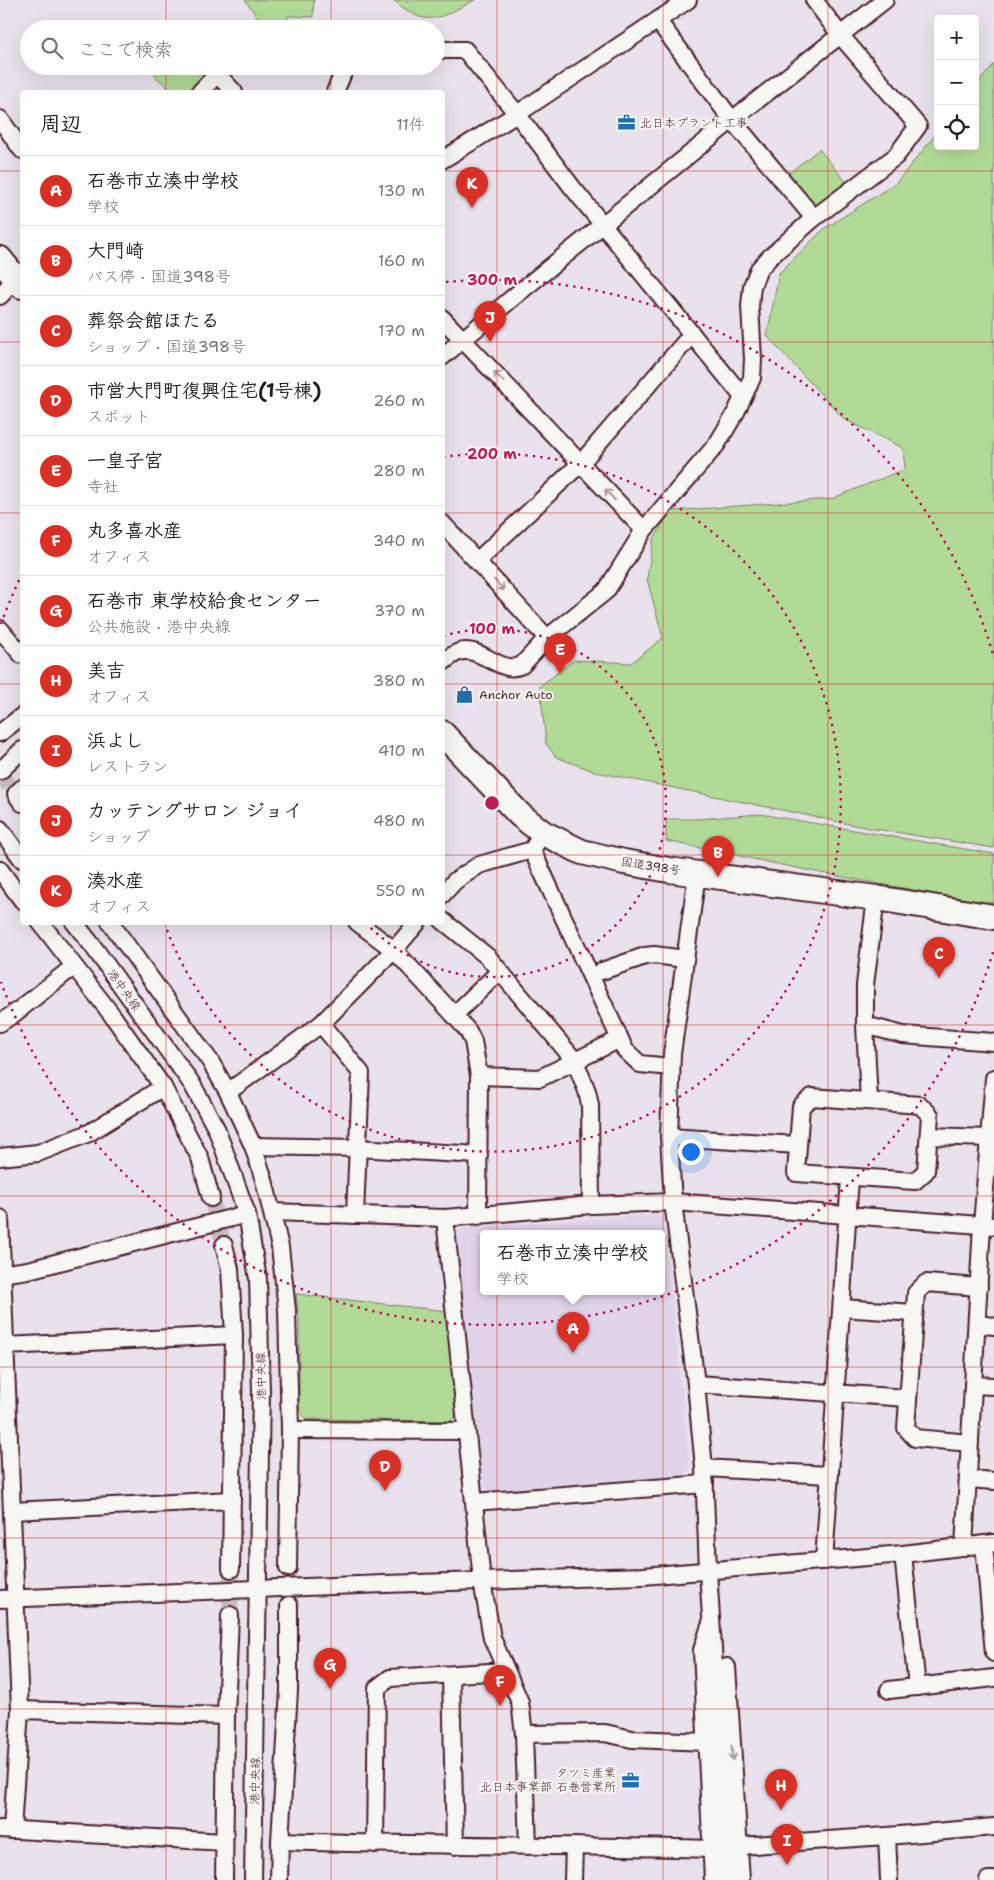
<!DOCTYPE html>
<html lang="ja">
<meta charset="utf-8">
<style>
:root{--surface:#fff;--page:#f6f6f6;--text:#202124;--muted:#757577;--line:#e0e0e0;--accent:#d93025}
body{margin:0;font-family:"Shantell Sans","Klee One",sans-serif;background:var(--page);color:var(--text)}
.controls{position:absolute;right:15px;top:15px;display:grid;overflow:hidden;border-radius:5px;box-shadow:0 5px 20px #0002}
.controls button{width:45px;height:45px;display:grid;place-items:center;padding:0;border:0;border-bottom:1px solid var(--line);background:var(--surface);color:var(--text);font:25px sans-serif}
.you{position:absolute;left:690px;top:1151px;width:18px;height:18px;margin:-12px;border:4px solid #fff;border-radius:50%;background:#1a73e8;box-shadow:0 0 0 8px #1a73e833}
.badge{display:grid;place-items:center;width:32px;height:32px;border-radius:50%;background:var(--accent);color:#fff;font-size:16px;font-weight:700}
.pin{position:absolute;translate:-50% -41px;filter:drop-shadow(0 1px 2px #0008)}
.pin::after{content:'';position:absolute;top:26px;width:18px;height:15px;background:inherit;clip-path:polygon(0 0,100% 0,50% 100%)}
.popup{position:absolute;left:480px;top:1230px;width:185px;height:65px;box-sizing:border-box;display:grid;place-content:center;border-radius:5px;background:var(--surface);filter:drop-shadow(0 1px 4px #0005);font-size:16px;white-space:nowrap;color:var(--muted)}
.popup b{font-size:19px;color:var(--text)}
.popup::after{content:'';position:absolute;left:50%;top:100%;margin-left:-10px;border:10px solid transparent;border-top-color:var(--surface)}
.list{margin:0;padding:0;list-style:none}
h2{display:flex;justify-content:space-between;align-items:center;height:65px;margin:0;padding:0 20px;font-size:21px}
h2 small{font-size:16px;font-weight:400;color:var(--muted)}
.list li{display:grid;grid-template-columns:32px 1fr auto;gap:15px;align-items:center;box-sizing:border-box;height:70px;padding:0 20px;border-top:1px solid var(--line)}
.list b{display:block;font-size:19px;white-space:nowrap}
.list p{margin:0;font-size:16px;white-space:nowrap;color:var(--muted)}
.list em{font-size:16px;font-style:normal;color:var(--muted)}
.icon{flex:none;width:28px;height:28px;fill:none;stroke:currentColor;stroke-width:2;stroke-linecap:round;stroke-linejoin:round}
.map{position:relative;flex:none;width:994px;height:1880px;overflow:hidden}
.search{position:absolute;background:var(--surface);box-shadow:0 5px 20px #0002;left:20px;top:20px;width:425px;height:55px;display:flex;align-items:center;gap:12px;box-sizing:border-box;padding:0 18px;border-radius:28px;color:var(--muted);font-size:19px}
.panel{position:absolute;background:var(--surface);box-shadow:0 5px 20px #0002;left:20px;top:90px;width:425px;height:835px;border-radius:5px}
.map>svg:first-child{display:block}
</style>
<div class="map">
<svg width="994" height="1880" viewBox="0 0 994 1880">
<rect width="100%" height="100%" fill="#e9e2ed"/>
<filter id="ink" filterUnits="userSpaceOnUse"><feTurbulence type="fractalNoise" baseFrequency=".02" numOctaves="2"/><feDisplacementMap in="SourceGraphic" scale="10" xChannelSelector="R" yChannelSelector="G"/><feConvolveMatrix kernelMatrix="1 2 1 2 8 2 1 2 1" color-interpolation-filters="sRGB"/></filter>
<g filter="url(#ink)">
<path fill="#e0d4e9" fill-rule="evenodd" d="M657,1214L664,1221L690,1469L684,1476L489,1491L483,1485L455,1236L460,1228ZM484,1234H662V1292H484Z"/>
<g fill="#b1da97" stroke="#7e7c61">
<path d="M245,0H314L313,17L288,16L286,29H266Z"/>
<path d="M393,0H475C460,7 441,21 424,18C413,16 402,7 393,0Z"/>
<path d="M994,64V848L869,828L596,772L556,757L546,744L540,686L574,660L631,663L663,638L647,579L653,540L671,511L831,499L905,469L903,448L844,419L767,336L779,273L824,229L896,183L938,132V146H975V87Z"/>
<path d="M165,66H216L191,92H173L154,75Z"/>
<path d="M819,149L847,183L816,208L788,174Z"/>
<path d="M760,814L994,854V905L821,873L666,841V819H697Z"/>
<path d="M296,1294L447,1311L457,1414L451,1421L306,1419L299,1413V1319Z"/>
</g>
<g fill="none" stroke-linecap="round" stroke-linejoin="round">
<g stroke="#c9bbc6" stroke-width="16" stroke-dasharray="16 8" stroke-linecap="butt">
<path d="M0,773L10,787"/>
<path d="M211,1198L224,1245"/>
<path d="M230,1615L231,1569"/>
</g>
<defs>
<g id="minor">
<path d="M658,21L732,120L814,218"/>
<path d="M436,50H465L517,114L572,187L743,397"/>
<path d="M217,74L234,92"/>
<path d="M200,92L225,66"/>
<path d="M335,92L346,66"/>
<path d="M0,119L22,150"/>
<path d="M442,160L517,114L688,0"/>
<path d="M0,296L22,272"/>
<path d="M442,318L644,530"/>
<path d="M442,357L522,290L732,120L885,0"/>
<path d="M442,523L547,638"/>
<path d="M477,561L581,463L692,334"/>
<path d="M0,629L22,655"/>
<path d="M442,663C447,659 453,654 459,652C481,645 501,676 522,665L547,638L606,591L644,530L717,444L736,412L752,378L753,359L750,306L752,286L759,269L770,257L814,218L896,156L918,126L841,36L814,0"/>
<path d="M0,733L22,716"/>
<path d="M0,771L22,750"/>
<path d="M22,788L16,794L22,803"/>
<path d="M0,829L22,859"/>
<path d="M532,850L625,1050L640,1064L671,1067"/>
<path d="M0,870L22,900"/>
<path d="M697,874L672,1054L669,1137L673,1202L696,1384L704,1468L708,1571L728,1880"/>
<path d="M442,895L455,881L479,865L532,850L537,842"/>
<path d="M442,920L488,957L575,1061L587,1091L590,1105L591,1205"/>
<path d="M40,922L112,1015L163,1087L200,1158L211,1198"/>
<path d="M74,922L92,945L192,1084L217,1130L247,1214L258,1279L261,1391L253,1880"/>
<path d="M110,922L210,1061L228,1092L253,1146L264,1180L280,1247L287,1310L290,1430L288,1568"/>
<path d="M357,922L394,950L454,1015L468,1031L473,1041L479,1076L478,1216"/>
<path d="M602,971L645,956L654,955L685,959"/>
<path d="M454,1015L499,972"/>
<path d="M0,1023L15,1013L73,967"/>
<path d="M321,1024L361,1073L355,1215"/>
<path d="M865,1025L903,1035L994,1042"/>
<path d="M479,1076L540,1078L620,1039"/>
<path d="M228,1092L321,1024L394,950L418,922"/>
<path d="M812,1097L920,1105L930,1115L926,1171L915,1181L796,1173L801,1106Z"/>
<path d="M869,1101L865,1025V985L876,898"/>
<path d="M929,1136L989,1138"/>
<path d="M669,1137L798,1145"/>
<path d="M253,1146L357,1148L479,1155"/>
<path d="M0,1157L38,1153L89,1133L163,1087"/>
<path d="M272,1212L445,1218L591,1205L673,1202L994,1226"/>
<path d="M0,1218L20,1710L12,1830"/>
<path d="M445,1218L482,1581L492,1638L520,1702L524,1734L528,1846"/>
<path d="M224,1245L230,1269L234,1335L231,1569"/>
<path d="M0,1274L28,1270L247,1214"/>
<path d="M842,1308L914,1313"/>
<path d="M977,1324L994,1326"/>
<path d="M5,1346L234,1335"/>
<path d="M696,1384L908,1398"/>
<path d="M973,1385L994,1386"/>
<path d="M290,1430L466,1431"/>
<path d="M970,1443L915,1438L906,1428L916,1293L926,1283L979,1287"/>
<path d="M704,1468L829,1475"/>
<path d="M968,1479L994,1481"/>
<path d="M474,1502L705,1484"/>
<path d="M12,1511L232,1500"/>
<path d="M984,1544L994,1653"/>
<path d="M964,1547L982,1225L994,1078"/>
<path d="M903,1554L917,1687"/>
<path d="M824,1561L850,1178"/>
<path d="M0,1599L384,1584L643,1576L903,1554L994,1543"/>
<path d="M710,1626L702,1650L713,1880"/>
<path d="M727,1667L741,1880"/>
<path d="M451,1675L455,1846"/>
<path d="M889,1690L994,1678"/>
<path d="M20,1710L226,1716"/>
<path d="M524,1734L605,1733L632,1739L707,1742"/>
<path d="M0,1829L224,1842"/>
<path d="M887,1836L889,1880"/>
<path d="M280,1841C424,1846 568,1845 713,1849"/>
<path d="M375,1844L377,1688L390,1678L506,1671"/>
<path d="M739,1846L887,1836L994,1827"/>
<path d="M224,1880L226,1716L230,1615"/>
<path d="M279,1880L280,1841L289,1690V1605"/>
<path d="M573,1880L574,1846"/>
<path d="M988,1880H994"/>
</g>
<g id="highway">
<path d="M0,259L22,286"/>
<path d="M442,733L520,815L543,833L582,852L624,862L669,870L876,898L994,917"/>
</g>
</defs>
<use href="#minor" stroke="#4a1f2b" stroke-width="20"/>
<use href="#highway" stroke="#4a1f2b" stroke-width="28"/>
<use href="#minor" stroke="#f6f6f2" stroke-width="16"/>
<use href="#highway" stroke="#f6f6f2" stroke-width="24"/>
</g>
<defs><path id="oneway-shaft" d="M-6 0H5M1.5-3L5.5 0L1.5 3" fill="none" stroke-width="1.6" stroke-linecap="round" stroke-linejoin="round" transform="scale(1.25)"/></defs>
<g stroke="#a99598">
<use href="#oneway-shaft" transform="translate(499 377) rotate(-134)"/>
<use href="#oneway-shaft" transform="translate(610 495) rotate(-133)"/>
<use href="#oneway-shaft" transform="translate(499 585) rotate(47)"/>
<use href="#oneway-shaft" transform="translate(732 1753) rotate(86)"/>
</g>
</g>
<path fill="none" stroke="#d62828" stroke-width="1" stroke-opacity="0.55" d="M166,0V29M331,0V29M497,0V1880M663,0V1880M828,0V1880M166,66V92M331,66V92M0,171H22M442,171H994M0,342H22M442,342H994M0,513H22M442,513H994M0,684H22M442,684H994M0,855H22M442,855H994M166,922V1880M331,922V1880M0,1025H994M0,1196H994M0,1367H994M0,1538H994M0,1709H994"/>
<g fill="none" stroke="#c2185b" stroke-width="2.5" stroke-dasharray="2.5 5">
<path d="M443 636A174 174 0 1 1 366 923"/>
<path d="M443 457A349 349 0 1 1 165 925"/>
<path d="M993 952A523 523 0 0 1 1 982M1 624A523 523 0 0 1 22 574M446 282A523 523 0 0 1 993 654"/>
</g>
<defs>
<symbol id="office-bare" viewBox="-9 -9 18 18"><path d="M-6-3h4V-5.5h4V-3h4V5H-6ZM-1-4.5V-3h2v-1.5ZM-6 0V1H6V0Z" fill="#1f6fb2" stroke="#f6f6f2" stroke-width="2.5" paint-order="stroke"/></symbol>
<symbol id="shop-bare" viewBox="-9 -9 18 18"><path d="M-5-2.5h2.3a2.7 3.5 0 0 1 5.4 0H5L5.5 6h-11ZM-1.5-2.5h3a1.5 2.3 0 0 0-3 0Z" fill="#1f6fb2" stroke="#f6f6f2" stroke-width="2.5" paint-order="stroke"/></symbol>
</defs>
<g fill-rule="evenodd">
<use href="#office-bare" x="614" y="110" width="25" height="25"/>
<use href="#shop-bare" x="452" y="682" width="25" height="25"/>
<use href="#office-bare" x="618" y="1768" width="25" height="25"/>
</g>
<g text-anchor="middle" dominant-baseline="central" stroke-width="4" stroke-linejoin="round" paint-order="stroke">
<g font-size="12" fill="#4a1f2b" stroke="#f6f6f2" text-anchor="start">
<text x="640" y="123">北日本プラント工事</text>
<text x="479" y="695">Anchor Auto</text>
<text x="616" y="1773" text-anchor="end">タツミ産業<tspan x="616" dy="14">北日本事業部 石巻営業所</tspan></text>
</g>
<g font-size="12" fill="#4a1f2b" stroke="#f6f6f2">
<text transform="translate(651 866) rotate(9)">国道398号</text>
<text transform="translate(124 990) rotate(54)">港中央線</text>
<text transform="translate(261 1376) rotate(-91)">港中央線</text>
<text transform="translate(255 1781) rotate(-89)">港中央線</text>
</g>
</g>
<circle cx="492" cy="803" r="8" fill="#c2185b" stroke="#f6f6f2" stroke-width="2.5"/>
<g font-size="15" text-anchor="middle" font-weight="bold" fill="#c2185b" stroke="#f6f6f2" stroke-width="4" stroke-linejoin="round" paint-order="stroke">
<text x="492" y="285">300 m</text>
<text x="492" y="459">200 m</text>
<text x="492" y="634">100 m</text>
</g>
</svg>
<div class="controls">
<button>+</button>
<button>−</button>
<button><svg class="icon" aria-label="locate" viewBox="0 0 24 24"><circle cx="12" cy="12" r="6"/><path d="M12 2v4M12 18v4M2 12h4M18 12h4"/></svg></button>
</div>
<div class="you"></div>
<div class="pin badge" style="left:573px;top:1353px">A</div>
<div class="popup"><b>石巻市立湊中学校</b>学校</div>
<div class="pin badge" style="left:718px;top:877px">B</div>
<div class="pin badge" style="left:939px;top:978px">C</div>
<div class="pin badge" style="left:385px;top:1491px">D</div>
<div class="pin badge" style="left:560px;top:674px">E</div>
<div class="pin badge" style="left:500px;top:1706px">F</div>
<div class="pin badge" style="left:330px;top:1689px">G</div>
<div class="pin badge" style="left:781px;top:1810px">H</div>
<div class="pin badge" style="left:787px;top:1865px">I</div>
<div class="pin badge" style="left:490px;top:342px">J</div>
<div class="pin badge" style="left:472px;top:208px">K</div>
<div class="search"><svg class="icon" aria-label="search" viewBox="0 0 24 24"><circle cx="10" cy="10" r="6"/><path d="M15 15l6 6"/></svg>ここで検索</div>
<section class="panel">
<h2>周辺<small>11件</small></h2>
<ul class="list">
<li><span class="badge">A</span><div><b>石巻市立湊中学校</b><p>学校</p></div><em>130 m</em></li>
<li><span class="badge">B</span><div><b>大門崎</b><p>バス停 · 国道398号</p></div><em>160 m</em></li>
<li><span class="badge">C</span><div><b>葬祭会館ほたる</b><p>ショップ · 国道398号</p></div><em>170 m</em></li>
<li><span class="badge">D</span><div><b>市営大門町復興住宅(1号棟)</b><p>スポット</p></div><em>260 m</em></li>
<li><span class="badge">E</span><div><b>一皇子宮</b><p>寺社</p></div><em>280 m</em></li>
<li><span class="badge">F</span><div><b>丸多喜水産</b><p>オフィス</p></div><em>340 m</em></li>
<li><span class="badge">G</span><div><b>石巻市 東学校給食センター</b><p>公共施設 · 港中央線</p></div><em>370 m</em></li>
<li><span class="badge">H</span><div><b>美吉</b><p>オフィス</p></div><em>380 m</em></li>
<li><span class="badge">I</span><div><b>浜よし</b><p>レストラン</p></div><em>410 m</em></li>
<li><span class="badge">J</span><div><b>カッテングサロン ジョイ</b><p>ショップ</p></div><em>480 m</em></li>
<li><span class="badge">K</span><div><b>湊水産</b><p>オフィス</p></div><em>550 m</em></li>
</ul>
</section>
</div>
